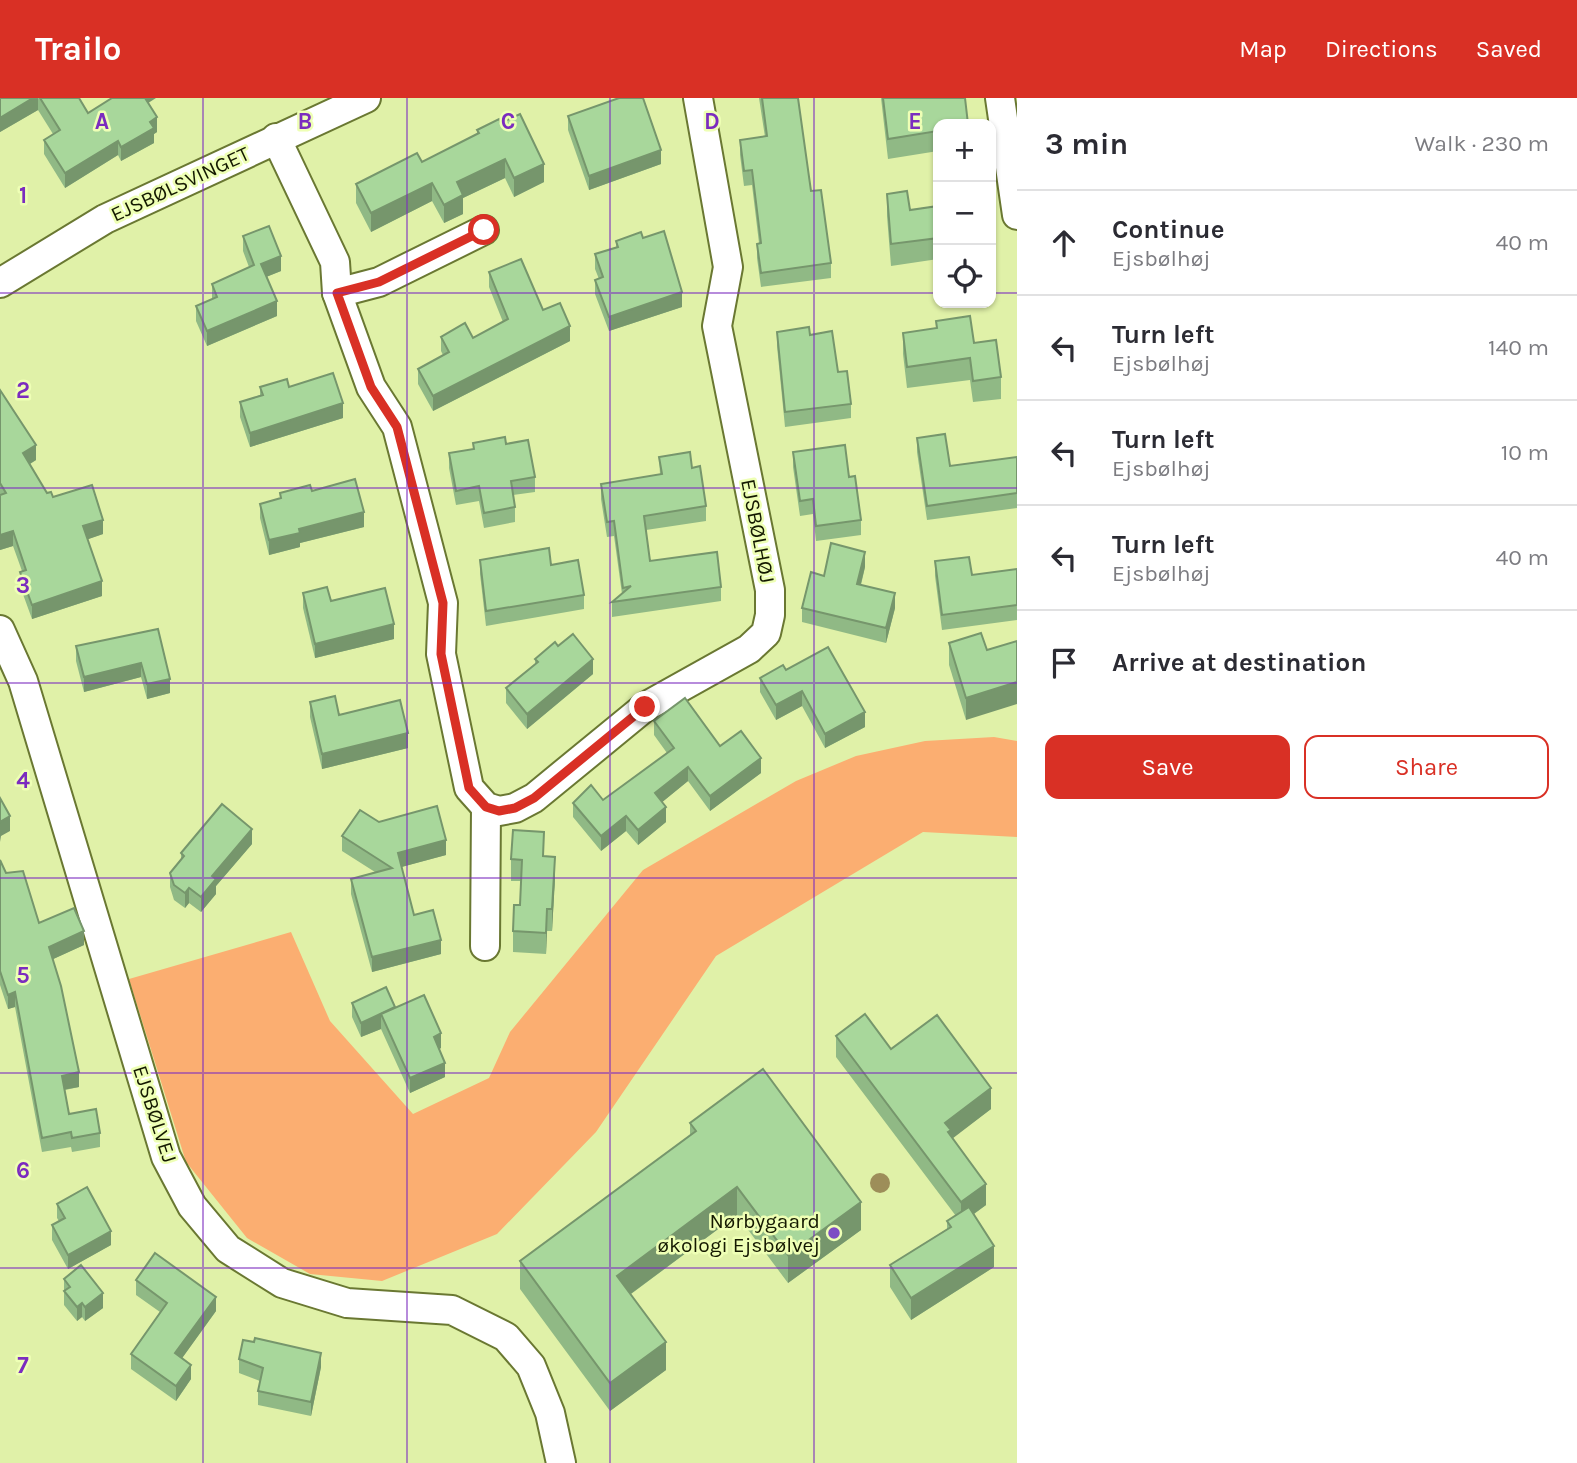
<!DOCTYPE html>
<meta charset="utf-8">
<style>
:root{--surface:#fff;--page:#f7f7f7;--text:#2b2b33;--muted:#7c7c81;--line:#e1e1e2;--accent:#d93025}
body{margin:0;font-family:Karla,sans-serif;background:var(--page);color:var(--text)}
.controls{position:absolute;right:21px;top:21px;display:grid;overflow:hidden;border-radius:14px;box-shadow:0 2px 5px #0004}
.controls button{width:63px;height:63px;display:grid;place-items:center;padding:0;border:0;border-bottom:2px solid var(--line);background:var(--surface);color:var(--text);font:35px sans-serif}
.stop{position:absolute;width:21px;height:21px;margin:-16px;border:5px solid #d93025;border-radius:50%;background:#fff}
.stop.end{background:#d93025;border-color:#fff;box-shadow:0 2px 7px #0008}
.list{margin:0;padding:0;list-style:none}
h2{display:flex;justify-content:space-between;align-items:center;height:91px;margin:0;padding:0 28px;font-size:30px}
h2 small{font-size:23px;font-weight:400;color:var(--muted)}
.list li{display:grid;grid-template-columns:46px 1fr auto;gap:21px;align-items:center;box-sizing:border-box;height:105px;padding:0 28px;border-top:2px solid var(--line)}
.list b{display:block;font-size:26px;white-space:nowrap}
.list p{margin:0;font-size:23px;white-space:nowrap;color:var(--muted)}
.list em{font-size:23px;font-style:normal;color:var(--muted)}
.actions{display:flex;gap:14px;padding:21px 28px}
.actions a{flex:1;padding:16px 0;border:2px solid var(--accent);border-radius:14px;text-align:center;font-size:24px;color:var(--accent)}
.actions .main{background:var(--accent);color:#fff}
.icon{flex:none;width:38px;height:38px;fill:none;stroke:currentColor;stroke-width:2;stroke-linecap:round;stroke-linejoin:round}
.map{position:relative;flex:none;width:1017px;height:1365px;overflow:hidden}
header{display:flex;align-items:center;gap:42px;box-sizing:border-box;height:98px;padding:0 35px;background:var(--accent);color:#fff}
header strong{font-size:33px}
nav{display:flex;gap:38px;margin-inline-start:auto;font-size:24px}
main{display:flex}
aside{flex:1;background:var(--surface)}
.map>svg:first-child{display:block}
</style>
<header>
<strong>Trailo</strong>
<nav><a>Map</a><a>Directions</a><a>Saved</a></nav>
</header>
<main>
<div class="map">
<svg width="1017" height="1365" viewBox="0 0 1017 1365">
<rect width="100%" height="100%" fill="#e0f1a8"/>
<path fill="#fbae71" d="M994,639L1017,643V739L923,734L716,858L596,1034L497,1136L382,1183L310,1176L247,1140L186,1064L129,881L291,834L330,923L413,1016L489,980L510,934L643,772L796,683L856,658L925,643Z"/>
<g fill="none" stroke-linecap="round" stroke-linejoin="round">
<defs>
<g id="minor">
<path d="M1000,0L1017,117"/>
<path d="M276,40L335,164L337,195L371,289L397,329L443,505L441,556L469,690L486,709L499,713L515,710L534,700L645,609L749,551L766,535L770,517V492L717,228L728,169L698,0"/>
<path d="M0,185L105,121L366,0"/>
<path d="M337,195L379,184L484,132"/>
<path d="M0,532L23,583L166,1059L192,1108L228,1151L282,1185L347,1205L452,1212L506,1239L531,1268L550,1315L561,1365"/>
<path d="M485,848L486,709"/>
</g>
</defs>
<use href="#minor" stroke="#6a7832" stroke-width="32"/>
<use href="#minor" stroke="#fff" stroke-width="28"/>
</g>
<circle fill="#9d8e59" cx="880" cy="1085" r="10"/>
<g fill="#90b985">
<path d="M0,0H79L88,15L148,5L157,34L154,36V45L121,63L118,57L65,90L44,56V42L53,36L38,12L0,34Z"/>
<path d="M759,0H798L811,93L831,165V180L761,189L757,160V146L759,145L752,87L744,88L740,57V42L765,39Z"/>
<path d="M881,0H965L938,26V53L888,61Z"/>
<path d="M568,18L661,66L589,92L568,32Z"/>
<path d="M501,25L544,84L514,99L505,80L463,100V116L444,125L432,103L371,134L356,105V86L422,64L477,36V32Z"/>
<path d="M887,96L910,112L938,108V161L891,168L887,118Z"/>
<path d="M243,138L281,173L266,179L277,218L207,248L196,223V208L212,201V186L249,169L243,153Z"/>
<path d="M643,140L682,209L609,233L595,196V182L599,181L595,171V156L616,149V143Z"/>
<path d="M489,174L543,212L570,243L433,313L418,286V271L443,257L441,253V239L473,240L503,224L489,189Z"/>
<path d="M936,223L974,245L1001,279V301L973,304L970,282L907,290L903,256V235L936,230Z"/>
<path d="M777,234L810,237L838,274L851,306V320L785,329L777,248Z"/>
<path d="M260,289H289L343,320L250,349L240,319V304L260,297Z"/>
<path d="M0,292L36,362L30,366L47,395L103,436L88,441L102,498L32,521L20,488V474L22,473L13,448L0,452Z"/>
<path d="M917,340L950,368L1017,359V410L927,422L917,354Z"/>
<path d="M473,345L506,346L535,379V394L513,397L515,409V424L484,430L479,403L456,407L449,370V355L473,351Z"/>
<path d="M793,354L849,379L861,422V437L816,443L813,416L800,418L793,369Z"/>
<path d="M659,359L692,370L706,408V423L646,432L650,463L721,489V503L612,519V504L622,496L614,438L607,439L601,401V386L660,376Z"/>
<path d="M312,393L364,429L300,445V449L269,457L260,420V406L280,401V395Z"/>
<path d="M480,462L551,467L584,497V511L486,528L480,476Z"/>
<path d="M935,463L972,477L1017,471V522L942,532L935,478Z"/>
<path d="M865,469L861,487L895,510L886,545L802,524V510Z"/>
<path d="M303,495L331,503L394,541L315,560L303,510Z"/>
<path d="M158,531L170,595L147,601L141,579L84,594L76,563V548Z"/>
<path d="M949,545L987,552L966,622L949,567Z"/>
<path d="M558,548L593,576L527,631L506,605V590L535,566V561Z"/>
<path d="M786,572L865,629L825,650L802,608L776,622L760,594V580Z"/>
<path d="M310,604L339,617L408,650L322,671L310,619Z"/>
<path d="M654,623L720,648L761,675L710,713L688,683L662,704L666,724L638,747L626,733L601,753L573,719V705L603,702L667,655L654,637Z"/>
<path d="M379,724L446,757L401,769L414,817L441,856L372,874L351,796V781L375,774L342,753V738Z"/>
<path d="M252,746L216,788V796L201,814L189,805L185,810L174,802L170,789V775L181,762V755Z"/>
<path d="M544,758L555,780L552,833H547L546,856L513,854V833L520,807L521,783H511V761Z"/>
<path d="M0,762L6,775L39,825L84,847L53,861L79,989L65,992L69,1016L100,1035V1049L72,1054L71,1049L42,1054L15,909L8,911L0,887Z"/>
<path d="M352,905L395,909L441,950L439,951L445,979L410,995L381,931L361,939L352,919Z"/>
<path d="M836,938L891,951L991,1011L952,1040L986,1107L974,1116L994,1169L911,1222L890,1189V1167L947,1131V1123L956,1118L836,959Z"/>
<path d="M690,1025L861,1132L788,1185L737,1117L631,1196L666,1272L610,1313L520,1191V1163L690,1038Z"/>
<path d="M57,1106L111,1147L68,1171L52,1142V1127L59,1123L57,1120Z"/>
<path d="M64,1181L103,1210L85,1223L82,1219L77,1223L64,1207Z"/>
<path d="M136,1182L216,1213L182,1260L191,1281L176,1303L131,1271V1256L160,1214L136,1197Z"/>
<path d="M239,1261L321,1269L311,1318L258,1307V1293L260,1283L239,1275Z"/>
</g>
<g fill="#76966c">
<path d="M33,0H38V12L0,34V20Z"/>
<path d="M142,0H156L142,9Z"/>
<path d="M157,19V34L154,36V45L121,63V49L150,24Z"/>
<path d="M118,43V57L65,90V75Z"/>
<path d="M661,52V66L589,92V78Z"/>
<path d="M505,61V80L463,100V116L444,125V107L457,84Z"/>
<path d="M544,66V84L514,99V80Z"/>
<path d="M432,85V103L371,134V115Z"/>
<path d="M281,158V173L261,181V166Z"/>
<path d="M682,194V209L609,233V219Z"/>
<path d="M277,203V218L207,248V233Z"/>
<path d="M570,228V243L433,313V298Z"/>
<path d="M343,305V320L250,349V335Z"/>
<path d="M36,347V362L23,370V355Z"/>
<path d="M364,414V429L300,445V449L269,457V442L299,431Z"/>
<path d="M103,422V436L83,443V428Z"/>
<path d="M13,433V448L0,452V437Z"/>
<path d="M865,454V469L857,501V486Z"/>
<path d="M102,483V498L32,521V507Z"/>
<path d="M895,495V510L886,545V530Z"/>
<path d="M394,526V541L315,560V546Z"/>
<path d="M593,561V576L527,631V616Z"/>
<path d="M141,565V579L84,594V579Z"/>
<path d="M170,581V595L147,601V586Z"/>
<path d="M1017,584V606L966,622V600Z"/>
<path d="M802,593V608L776,622V607Z"/>
<path d="M865,614V629L825,650V636Z"/>
<path d="M408,635V650L322,671V656Z"/>
<path d="M761,660V675L710,713V698Z"/>
<path d="M688,669V683L655,710V695Z"/>
<path d="M666,709V724L638,747V732Z"/>
<path d="M10,718V733L1,738L0,744V724Z"/>
<path d="M626,718V733L601,753V738Z"/>
<path d="M252,731V746L216,788V796L201,814V799L212,778Z"/>
<path d="M446,742V757L398,770V755Z"/>
<path d="M555,759V780L552,833V811Z"/>
<path d="M189,790V805L185,810V795Z"/>
<path d="M547,811V833L546,856V835Z"/>
<path d="M84,833V847L49,863V849Z"/>
<path d="M441,842V856L372,874V859Z"/>
<path d="M15,894V909L8,911V897Z"/>
<path d="M395,909L381,916V931L361,939V925Z"/>
<path d="M441,935V950L434,954V939Z"/>
<path d="M445,965V979L410,995V980Z"/>
<path d="M79,974V989L62,992V978Z"/>
<path d="M991,990V1011L948,1044L945,1025Z"/>
<path d="M986,1086V1107L961,1125V1104Z"/>
<path d="M737,1089V1117L617,1206V1178Z"/>
<path d="M861,1104V1132L788,1185V1157Z"/>
<path d="M111,1133V1147L68,1171V1157Z"/>
<path d="M994,1148V1169L911,1222V1200Z"/>
<path d="M103,1195V1210L85,1223V1209Z"/>
<path d="M216,1199V1213L175,1270V1255Z"/>
<path d="M82,1205V1219L77,1223V1209Z"/>
<path d="M666,1244V1272L610,1313V1285Z"/>
<path d="M321,1255V1269L311,1318V1304Z"/>
<path d="M191,1267V1281L176,1303V1288Z"/>
</g>
<g fill="#a8d79b" stroke="#76966c" stroke-width="2">
<path d="M0,0H33L0,20Z"/>
<path d="M40,0H79L88,15L112,0H145L157,19L150,24L154,30L121,49L118,43L65,75L44,42L60,32Z"/>
<path d="M619,0H643L661,52L589,78L568,18Z"/>
<path d="M762,0H798L811,93L821,92L831,165L761,175L757,146L761,145L752,72L744,73L740,42L767,38Z"/>
<path d="M883,0H965L968,26H938V33L888,41Z"/>
<path d="M520,16L544,66L514,80L505,61L457,84L463,97L444,107L432,85L371,115L356,86L417,55L422,64L479,35L477,32L499,21L501,25Z"/>
<path d="M907,93L910,112L938,108V140L891,146L887,96Z"/>
<path d="M269,128L281,158L261,166L277,203L207,233L196,208L217,199L212,186L254,167L243,138Z"/>
<path d="M664,133L682,194L609,219L595,182L603,179L595,156L618,149L616,143L641,134L643,140Z"/>
<path d="M521,161L543,212L560,205L570,228L433,298L418,271L449,254L441,239L465,225L473,240L508,221L489,174Z"/>
<path d="M970,218L974,245L996,242L1001,279L973,283L970,260L907,269L903,235L937,230L936,223Z"/>
<path d="M809,229L810,237L832,233L838,274L847,273L851,306L785,314L777,234Z"/>
<path d="M333,275L343,305L250,335L240,304L263,297L260,289L287,281L289,289Z"/>
<path d="M0,292L36,347L23,355L47,395L51,394L53,399L92,387L103,422L83,428L102,483L32,507L20,474L26,472L13,433L0,437V397L6,395L0,385Z"/>
<path d="M945,336L950,368L1017,359V395L927,408L917,340Z"/>
<path d="M505,339L506,346L528,342L535,379L511,383L515,409L484,415L479,388L456,393L449,355L474,351L473,345Z"/>
<path d="M845,347L849,379L855,378L861,422L816,428L813,401L800,403L793,354Z"/>
<path d="M690,354L692,370L700,368L706,408L644,418L650,463L717,454L721,489L612,504L631,488L623,490L614,423L607,424L601,386L662,376L659,359Z"/>
<path d="M355,381L364,414L299,431L300,435L269,442L260,406L281,400L280,395L310,387L312,393Z"/>
<path d="M831,445L865,454L857,486L895,495L886,530L802,510L811,474L824,478Z"/>
<path d="M549,450L551,467L578,462L584,497L486,513L480,462Z"/>
<path d="M969,459L972,477L1017,471V507L942,517L935,463Z"/>
<path d="M327,489L331,503L385,490L394,526L315,546L303,495Z"/>
<path d="M158,531L170,581L147,586L141,565L84,579L76,548Z"/>
<path d="M981,535L987,552L1017,543V584L966,600L949,545Z"/>
<path d="M573,536L593,561L527,616L506,590L538,564L535,561L555,544L558,548Z"/>
<path d="M828,549L865,614L825,636L802,593L776,607L760,580L783,567L786,572Z"/>
<path d="M335,598L339,617L400,602L408,635L322,656L310,604Z"/>
<path d="M685,600L720,648L741,633L761,660L710,698L688,669L655,695L666,709L638,732L626,718L601,738L573,705L591,687L603,702L674,650L654,623Z"/>
<path d="M0,700L10,718L0,724Z"/>
<path d="M222,706L252,731L212,778L216,781L201,799L189,790L185,795L174,787L170,775L184,758L181,755Z"/>
<path d="M437,708L446,742L398,755L414,817L433,812L441,842L372,859L351,781L392,770L342,738L360,712L379,724Z"/>
<path d="M513,732L544,734L543,758L555,759L552,811H547L546,835L513,833L514,807H520L522,762L511,761Z"/>
<path d="M0,762L6,775L23,773L39,825L74,810L84,833L49,849L61,888L79,974L62,978L69,1016L96,1011L100,1035L72,1040L71,1034L42,1040L15,894L8,897L0,873Z"/>
<path d="M386,889L395,909L361,925L352,905Z"/>
<path d="M424,897L441,935L434,939L445,965L410,980L381,916Z"/>
<path d="M865,916L891,951L937,917L991,990L945,1025L951,1032L948,1034L986,1086L961,1104L836,938Z"/>
<path d="M763,971L861,1104L788,1157L737,1089L617,1178L666,1244L610,1285L520,1163L696,1033L690,1025Z"/>
<path d="M87,1089L111,1133L68,1157L52,1127L65,1120L57,1106Z"/>
<path d="M969,1109L994,1148L911,1200L890,1167L951,1129L947,1123Z"/>
<path d="M155,1155L216,1199L175,1255L191,1267L176,1288L131,1256L167,1205L136,1182Z"/>
<path d="M81,1167L103,1195L85,1209L82,1205L77,1209L64,1193L70,1189L64,1181Z"/>
<path d="M255,1240L321,1255L311,1304L258,1293L263,1270L239,1261L243,1242L254,1244Z"/>
</g>
<g fill="none" stroke-linecap="round" stroke-linejoin="round">
<path stroke="#d93025" stroke-width="9" d="M484,132L379,184L337,195L371,289L397,329L443,505L441,556L469,690L486,709L499,713L515,710L534,700L645,609"/>
</g>
<path fill="none" stroke="#7b2cbf" stroke-width="2" stroke-opacity="0.55" d="M203,0V1365M407,0V1365M610,0V1365M814,0V1365M0,195H938M991,195H1017M0,390H1017M0,585H1017M0,780H1017M0,975H1017M0,1170H1017"/>
<circle fill="#7d4cc4" stroke="#eeffb5" stroke-width="2.5" cx="834" cy="1135" r="7"/>
<g text-anchor="middle" dominant-baseline="central" stroke-width="5" stroke-linejoin="round" paint-order="stroke">
<g font-size="21" fill="#141900" stroke="#eeffb5">
<text transform="translate(180 86) rotate(-25)">EJSBØLSVINGET</text>
<text transform="translate(758 433) rotate(79)">EJSBØLHØJ</text>
<text transform="translate(155 1016) rotate(72)">EJSBØLVEJ</text>
</g>
<g font-size="21" fill="#141900" stroke="#eeffb5" text-anchor="end">
<text x="820" y="1123">Nørbygaard<tspan x="820" dy="24">økologi Ejsbølvej</tspan></text>
</g>
</g>
<g font-size="23" text-anchor="middle" font-weight="bold" fill="#7b2cbf" stroke="#eeffb5" stroke-width="5" stroke-linejoin="round" paint-order="stroke">
<text x="102" y="31">A</text>
<text x="305" y="31">B</text>
<text x="508" y="31">C</text>
<text x="712" y="31">D</text>
<text x="915" y="31">E</text>
<text x="23" y="105">1</text>
<text x="23" y="300">2</text>
<text x="23" y="495">3</text>
<text x="23" y="690">4</text>
<text x="23" y="885">5</text>
<text x="23" y="1080">6</text>
<text x="23" y="1275">7</text>
</g>
</svg>
<div class="controls">
<button>+</button>
<button>−</button>
<button><svg class="icon" aria-label="locate" viewBox="0 0 24 24"><circle cx="12" cy="12" r="6"/><path d="M12 2v4M12 18v4M2 12h4M18 12h4"/></svg></button>
</div>
<div class="stop" style="left:484px;top:132px"></div>
<div class="stop end" style="left:645px;top:609px"></div>
</div>
<aside>
<h2>3 min<small>Walk · 230 m</small></h2>
<ul class="list">
<li><svg class="icon" aria-label="ahead" viewBox="0 0 24 24"><path d="M12 20V5M6 11l6-6 6 6"/></svg><div><b>Continue</b><p>Ejsbølhøj</p></div><em>40 m</em></li>
<li><svg class="icon" aria-label="left" viewBox="0 0 24 24"><path d="M17 20v-9H6M10 6l-5 5 5 5"/></svg><div><b>Turn left</b><p>Ejsbølhøj</p></div><em>140 m</em></li>
<li><svg class="icon" aria-label="left" viewBox="0 0 24 24"><path d="M17 20v-9H6M10 6l-5 5 5 5"/></svg><div><b>Turn left</b><p>Ejsbølhøj</p></div><em>10 m</em></li>
<li><svg class="icon" aria-label="left" viewBox="0 0 24 24"><path d="M17 20v-9H6M10 6l-5 5 5 5"/></svg><div><b>Turn left</b><p>Ejsbølhøj</p></div><em>40 m</em></li>
<li><svg class="icon" aria-label="arrive" viewBox="0 0 24 24"><path d="M6 21V4h12l-3 4 3 4H6"/></svg><div><b>Arrive at destination</b></div></li>
</ul>
<div class="actions"><a class="main">Save</a><a>Share</a></div>
</aside>
</main>
